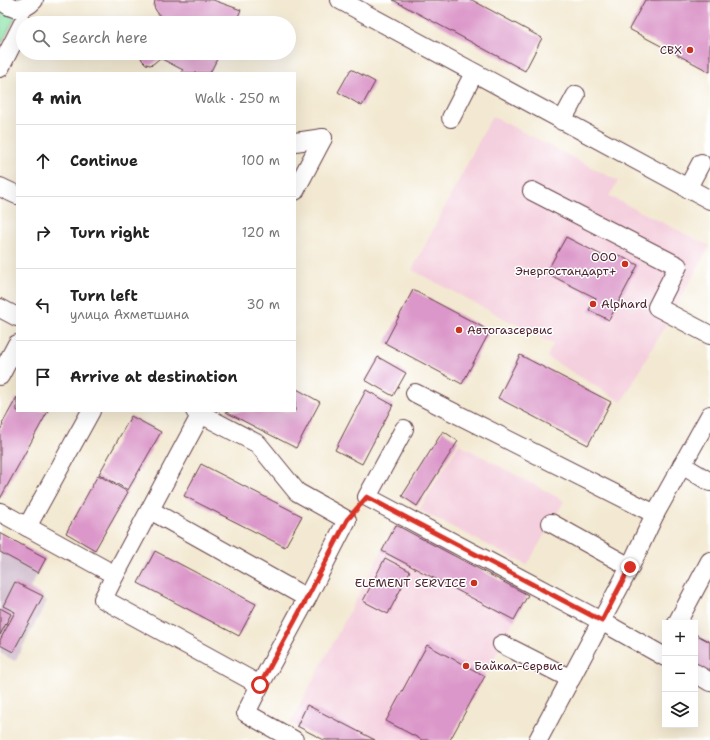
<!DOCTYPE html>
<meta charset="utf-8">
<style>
:root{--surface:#fff;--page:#f2f2f2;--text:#222;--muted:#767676;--line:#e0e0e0}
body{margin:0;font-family:"Shantell Sans",sans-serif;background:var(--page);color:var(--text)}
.controls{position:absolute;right:12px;bottom:12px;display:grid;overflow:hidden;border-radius:0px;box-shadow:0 4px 16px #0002}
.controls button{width:36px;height:36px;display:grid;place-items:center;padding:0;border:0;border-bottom:1px solid var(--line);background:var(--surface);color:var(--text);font:20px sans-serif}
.stop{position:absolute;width:12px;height:12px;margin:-9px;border:3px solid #d93025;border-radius:50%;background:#fff}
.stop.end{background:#d93025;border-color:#fff;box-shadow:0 1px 4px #0008}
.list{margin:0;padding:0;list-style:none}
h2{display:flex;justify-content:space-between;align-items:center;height:52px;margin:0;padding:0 16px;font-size:17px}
h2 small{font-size:13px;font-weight:400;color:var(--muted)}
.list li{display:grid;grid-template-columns:26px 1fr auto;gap:12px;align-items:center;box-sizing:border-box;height:72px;padding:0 16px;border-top:1px solid var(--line)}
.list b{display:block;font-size:15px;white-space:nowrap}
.list p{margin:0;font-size:13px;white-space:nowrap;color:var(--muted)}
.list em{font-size:13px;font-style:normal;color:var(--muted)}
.icon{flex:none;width:22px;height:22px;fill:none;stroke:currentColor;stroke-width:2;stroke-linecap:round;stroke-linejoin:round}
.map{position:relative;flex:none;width:710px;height:740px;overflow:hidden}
.search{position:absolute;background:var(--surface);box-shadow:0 4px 16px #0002;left:16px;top:16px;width:280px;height:44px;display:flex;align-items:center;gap:10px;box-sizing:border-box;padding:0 14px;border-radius:22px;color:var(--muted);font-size:15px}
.panel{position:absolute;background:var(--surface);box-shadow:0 4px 16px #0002;left:16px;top:72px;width:280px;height:340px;border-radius:0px}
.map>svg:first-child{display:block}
</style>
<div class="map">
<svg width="710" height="740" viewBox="0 0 710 740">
<rect width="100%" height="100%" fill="#fff"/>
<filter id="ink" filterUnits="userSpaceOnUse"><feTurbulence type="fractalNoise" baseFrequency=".025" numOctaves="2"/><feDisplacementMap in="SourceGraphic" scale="8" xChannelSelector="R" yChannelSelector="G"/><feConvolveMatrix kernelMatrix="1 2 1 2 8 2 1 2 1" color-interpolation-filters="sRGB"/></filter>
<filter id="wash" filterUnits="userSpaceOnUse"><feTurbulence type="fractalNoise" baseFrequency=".012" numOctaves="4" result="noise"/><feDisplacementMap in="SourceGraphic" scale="16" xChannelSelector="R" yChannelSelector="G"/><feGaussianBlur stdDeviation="0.9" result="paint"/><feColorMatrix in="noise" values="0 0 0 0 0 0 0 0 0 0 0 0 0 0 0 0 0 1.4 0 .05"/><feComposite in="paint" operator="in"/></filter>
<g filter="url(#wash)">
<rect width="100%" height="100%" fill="#f3e9d2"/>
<g fill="#f4cfdd">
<path d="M492,116L618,181L609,196L710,246L622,402L547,357L553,344L412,270Z"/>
<path d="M459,444L564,501L527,565L419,510Z"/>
<path d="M396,525L528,595L450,740H322L290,723Z"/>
</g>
<path fill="#d0bdcd" d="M0,533L46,558L30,588L47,601L15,661L0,653Z"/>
<path fill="#88e2a7" stroke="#698069" d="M0,9L16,16L0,46Z"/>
<g id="blocks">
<g fill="#db97c9">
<path d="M155,0H213L241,10L235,23H156L160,16L157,12L154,7Z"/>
<path d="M393,0H472L542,38L525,71Z"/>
<path d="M645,0H710V72L629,29Z"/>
<path d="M140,53H220L210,73H181L183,70L160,58L153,64L150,65L146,64L142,60Z"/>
<path d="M351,69L375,82L362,106L338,92Z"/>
<path d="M566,237L615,262L618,255L638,265L609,320L589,310L596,298L546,273Z"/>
<path d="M413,290L490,331L462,384L385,343Z"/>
<path d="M520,355L611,402L588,445L498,398Z"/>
<path d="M378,357L406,373L393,396L365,380Z"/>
<path d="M295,388L320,402L296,448L224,411H295Z"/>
<path d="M366,390L393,405L362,464L335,450Z"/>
<path d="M17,397V411H48L0,499V430L3,425L2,424Z"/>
<path d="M131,416L161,432L128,490L99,474Z"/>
<path d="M443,431L458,441L417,506L402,496Z"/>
<path d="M201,464L302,516L285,547L184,496Z"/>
<path d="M98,475L128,492L95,550L66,533Z"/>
<path d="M396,525L528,595L514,620L382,551Z"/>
<path d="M0,533L46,558L38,573L0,552Z"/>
<path d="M155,551L256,604L239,636L138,583Z"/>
<path d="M385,558L410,571L388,614L363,601Z"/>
<path d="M15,582L43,596L13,652L0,645V640L15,612L3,606Z"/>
<path d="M0,608L11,614L0,635Z"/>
<path d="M695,634L710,642V673L695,665Z"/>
<path d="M427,645L485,676L450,740H422L386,721Z"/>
<path d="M307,705L375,740H324L297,726Z"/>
</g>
</g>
</g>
<g filter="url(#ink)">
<use href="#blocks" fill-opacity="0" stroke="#633d44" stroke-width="1"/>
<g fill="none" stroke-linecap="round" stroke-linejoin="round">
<defs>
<g id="minor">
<path d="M2,0C12,12 25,10 34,0"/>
<path d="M340,0L710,200"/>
<path d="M0,68L23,23"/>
<path d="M451,118L474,73"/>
<path d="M562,121L576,95"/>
<path d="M295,142L323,138"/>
<path d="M0,187L17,195"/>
<path d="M687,189L701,163"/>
<path d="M295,191L323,138"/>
<path d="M532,191L678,266L657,307L710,335"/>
<path d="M0,308L17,317"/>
<path d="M0,376L17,344"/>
<path d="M415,393L655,514"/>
<path d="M404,429L367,497L601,621L665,657"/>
<path d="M682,465L710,482"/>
<path d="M150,510L307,598"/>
<path d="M0,512L115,575L103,599L260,685L307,598L347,520L297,492L258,444L195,411"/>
<path d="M551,523L630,567"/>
<path d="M27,527L91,411"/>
<path d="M115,575L201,414"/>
<path d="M677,623L710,561"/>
<path d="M502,644L571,679"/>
<path d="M695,673L710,682"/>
<path d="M260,685L246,713L294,740"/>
<path d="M538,740L630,567L655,514L710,415"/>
</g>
</defs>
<use href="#minor" stroke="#633d44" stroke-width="20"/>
<use href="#minor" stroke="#fff" stroke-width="18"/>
</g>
</g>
<g fill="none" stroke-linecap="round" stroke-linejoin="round" filter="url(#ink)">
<path stroke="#d93025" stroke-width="5" d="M260,685L307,598L347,520L367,497L602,621L630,567"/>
</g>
<g fill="#c8321e" stroke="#fff" stroke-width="1.5">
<circle cx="690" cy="50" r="4"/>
<circle cx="625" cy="264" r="4"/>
<circle cx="593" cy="304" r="4"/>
<circle cx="459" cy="330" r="4"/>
<circle cx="474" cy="583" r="4"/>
<circle cx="466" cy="666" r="4"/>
</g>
<g text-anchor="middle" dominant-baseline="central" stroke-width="3" stroke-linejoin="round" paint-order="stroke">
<g font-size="12" fill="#4a1f2b" stroke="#fff" text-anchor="end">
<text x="682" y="50">СВХ</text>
<text x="617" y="257">ООО<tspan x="617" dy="14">Энергостандарт+</tspan></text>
<text x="601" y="304" text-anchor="start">Alphard</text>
<text x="467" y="330" text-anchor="start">Автогазсервис</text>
<text x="466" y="583">ELEMENT SERVICE</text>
<text x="474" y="666" text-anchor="start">Байкал-Сервис</text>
</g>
</g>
</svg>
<div class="controls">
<button>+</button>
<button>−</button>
<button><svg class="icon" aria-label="layers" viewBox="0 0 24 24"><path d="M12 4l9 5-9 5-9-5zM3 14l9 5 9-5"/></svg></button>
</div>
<div class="stop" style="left:260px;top:685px"></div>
<div class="stop end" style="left:630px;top:567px"></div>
<div class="search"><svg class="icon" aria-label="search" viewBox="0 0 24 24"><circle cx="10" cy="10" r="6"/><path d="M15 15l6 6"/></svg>Search here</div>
<section class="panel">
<h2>4 min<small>Walk · 250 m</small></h2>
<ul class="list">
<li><svg class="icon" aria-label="ahead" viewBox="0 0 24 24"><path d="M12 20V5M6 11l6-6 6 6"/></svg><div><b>Continue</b></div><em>100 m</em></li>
<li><svg class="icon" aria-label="right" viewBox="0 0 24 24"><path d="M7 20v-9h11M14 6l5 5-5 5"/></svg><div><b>Turn right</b></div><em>120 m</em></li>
<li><svg class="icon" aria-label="left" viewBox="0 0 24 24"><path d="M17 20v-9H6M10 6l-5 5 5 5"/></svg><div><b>Turn left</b><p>улица Ахметшина</p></div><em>30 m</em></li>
<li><svg class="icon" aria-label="arrive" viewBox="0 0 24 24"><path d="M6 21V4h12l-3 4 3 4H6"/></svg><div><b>Arrive at destination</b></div></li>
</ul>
</section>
</div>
